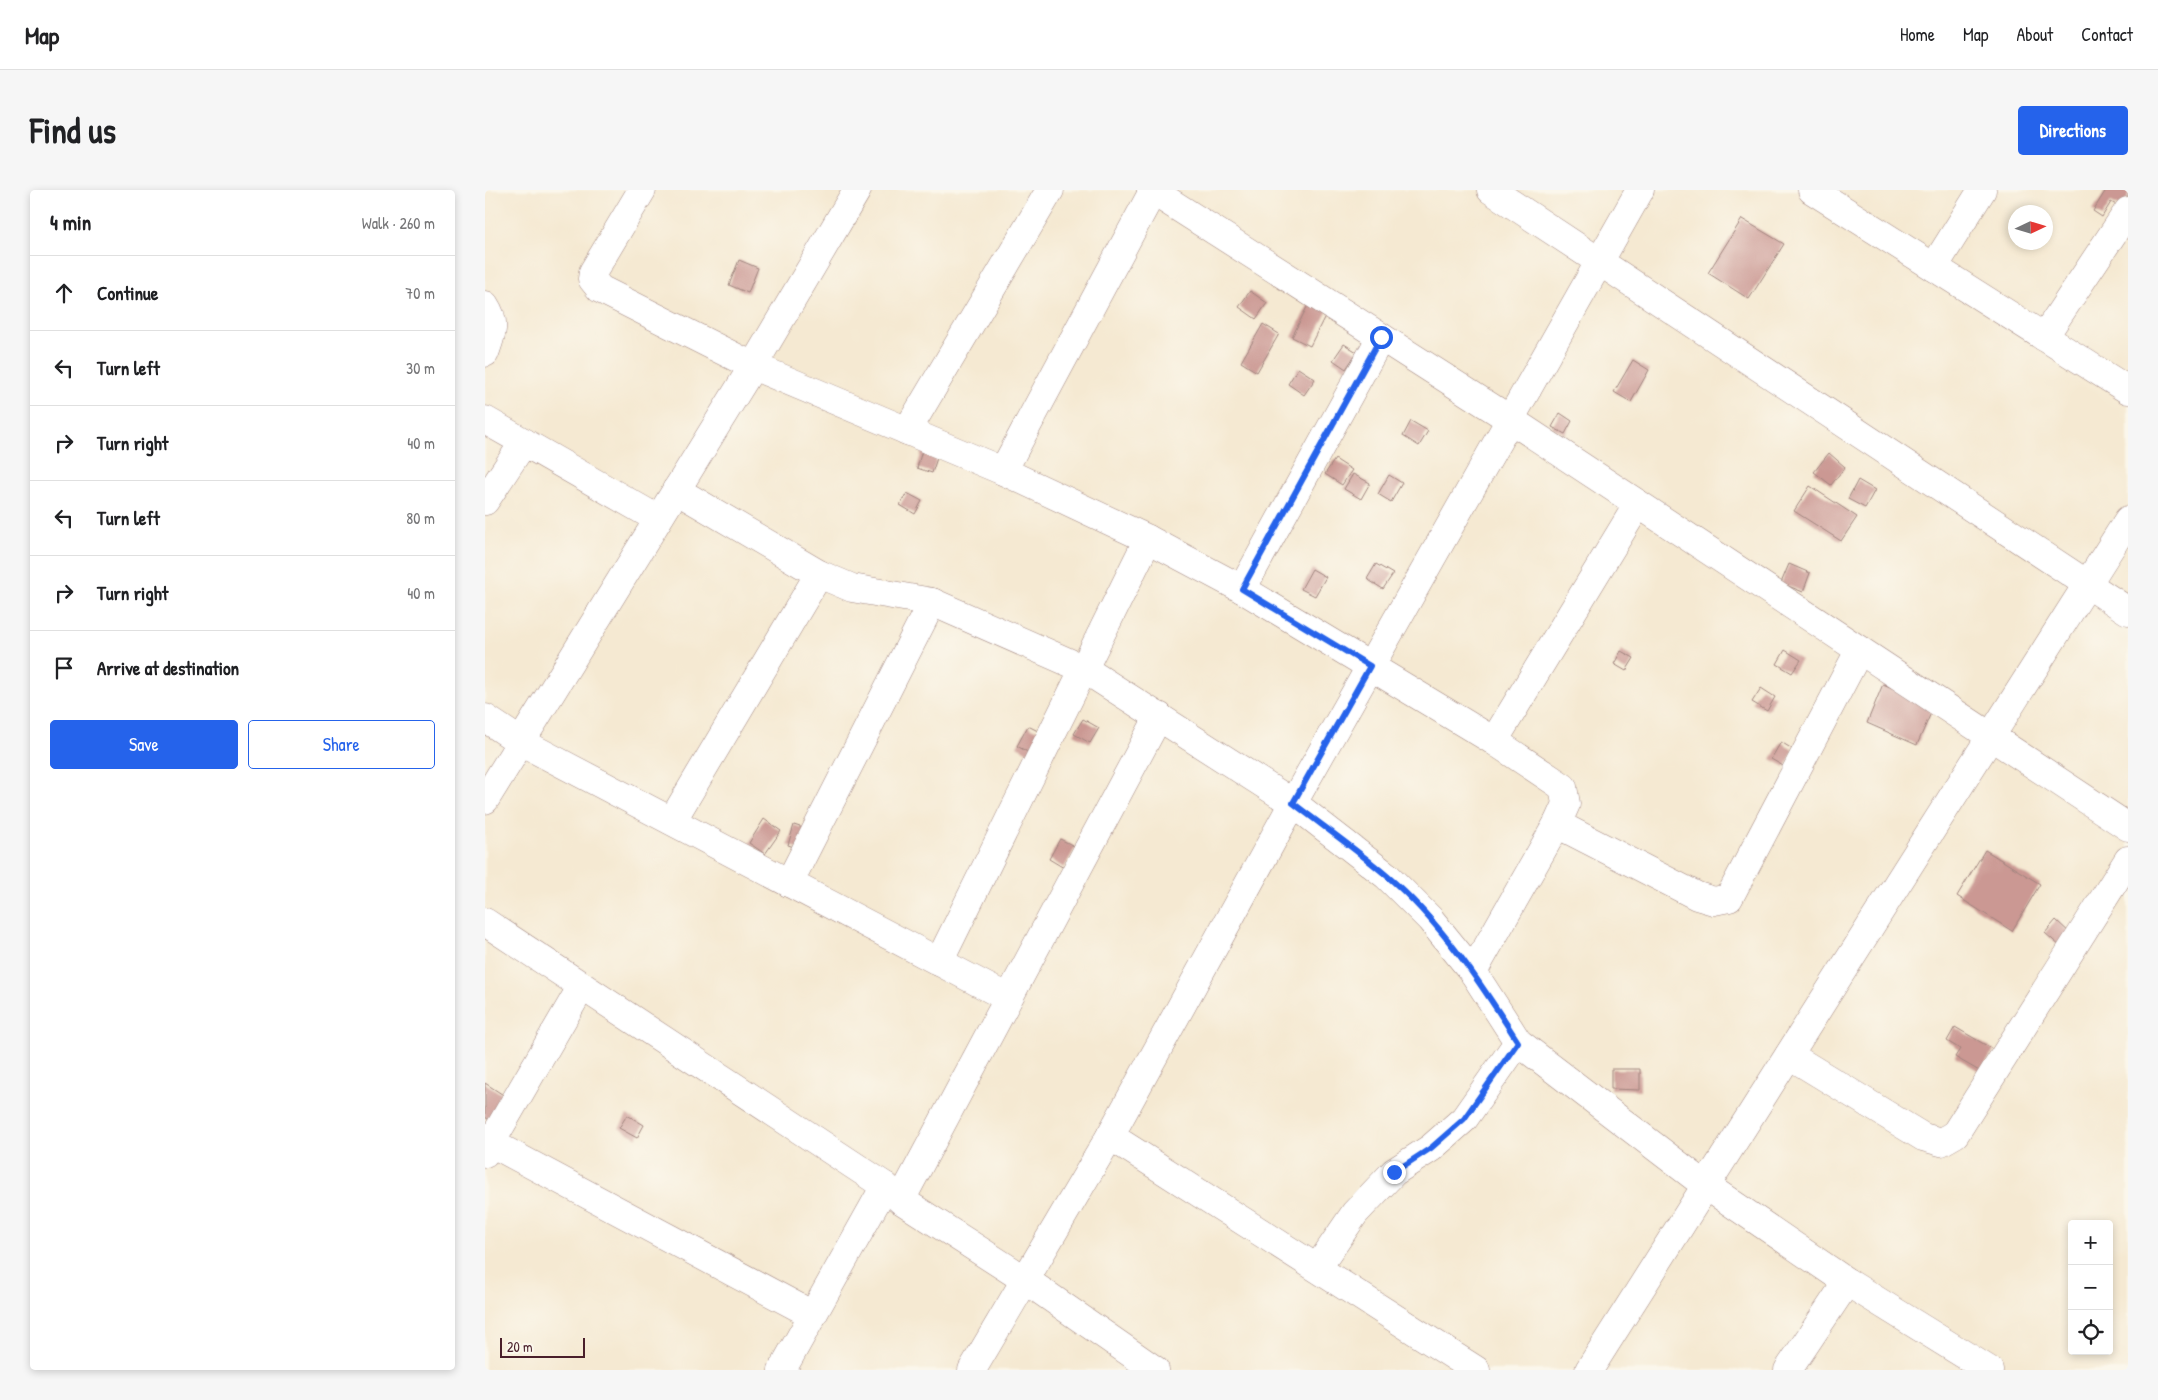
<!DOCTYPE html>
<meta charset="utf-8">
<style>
:root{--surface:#fff;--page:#f6f6f6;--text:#202124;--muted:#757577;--line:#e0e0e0;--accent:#2563eb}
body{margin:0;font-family:"Patrick Hand",sans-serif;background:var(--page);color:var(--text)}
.controls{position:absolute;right:15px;bottom:15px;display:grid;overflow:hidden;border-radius:5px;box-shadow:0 2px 8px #0003}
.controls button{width:45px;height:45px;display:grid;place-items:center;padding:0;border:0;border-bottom:1px solid var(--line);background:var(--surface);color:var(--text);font:25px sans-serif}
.compass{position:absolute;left:1523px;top:15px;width:45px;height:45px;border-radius:50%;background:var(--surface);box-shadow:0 2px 8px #0003;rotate:86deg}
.scale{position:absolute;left:15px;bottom:12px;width:85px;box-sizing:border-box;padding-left:5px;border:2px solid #4a1f2b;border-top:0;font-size:14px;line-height:18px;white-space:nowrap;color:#4a1f2b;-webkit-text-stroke:4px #fbf7ec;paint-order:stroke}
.stop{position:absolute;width:15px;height:15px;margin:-11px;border:4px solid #2563eb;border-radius:50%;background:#fff}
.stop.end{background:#2563eb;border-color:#fff;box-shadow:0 1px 5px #0008}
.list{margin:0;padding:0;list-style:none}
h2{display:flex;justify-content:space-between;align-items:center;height:65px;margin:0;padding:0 20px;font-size:21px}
h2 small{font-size:16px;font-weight:400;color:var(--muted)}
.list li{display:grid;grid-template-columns:32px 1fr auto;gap:15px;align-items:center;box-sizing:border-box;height:75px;padding:0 20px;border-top:1px solid var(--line)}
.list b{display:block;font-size:19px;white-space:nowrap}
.list em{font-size:16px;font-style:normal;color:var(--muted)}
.actions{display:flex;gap:10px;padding:15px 20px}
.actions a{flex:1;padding:11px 0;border:1px solid var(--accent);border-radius:5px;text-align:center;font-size:18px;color:var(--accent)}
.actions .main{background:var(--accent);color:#fff}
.icon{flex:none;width:28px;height:28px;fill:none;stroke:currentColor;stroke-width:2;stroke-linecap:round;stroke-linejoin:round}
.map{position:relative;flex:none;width:1643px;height:1180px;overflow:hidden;border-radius:5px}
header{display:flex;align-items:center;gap:30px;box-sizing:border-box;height:70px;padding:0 25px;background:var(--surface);border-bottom:1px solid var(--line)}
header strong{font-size:24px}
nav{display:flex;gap:28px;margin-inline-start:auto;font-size:18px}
.intro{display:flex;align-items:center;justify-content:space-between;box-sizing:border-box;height:120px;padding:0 30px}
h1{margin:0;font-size:35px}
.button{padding:12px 22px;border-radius:5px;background:var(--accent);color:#fff;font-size:18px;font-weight:700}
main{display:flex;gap:30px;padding:0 30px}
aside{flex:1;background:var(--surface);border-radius:5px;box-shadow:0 2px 8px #0003}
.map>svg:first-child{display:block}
</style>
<header>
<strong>Map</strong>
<nav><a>Home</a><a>Map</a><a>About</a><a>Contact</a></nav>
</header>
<div class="intro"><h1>Find us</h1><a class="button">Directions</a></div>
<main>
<aside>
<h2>4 min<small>Walk · 260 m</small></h2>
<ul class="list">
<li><svg class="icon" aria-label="ahead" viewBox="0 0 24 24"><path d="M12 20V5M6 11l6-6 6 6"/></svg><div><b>Continue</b></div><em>70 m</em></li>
<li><svg class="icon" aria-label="left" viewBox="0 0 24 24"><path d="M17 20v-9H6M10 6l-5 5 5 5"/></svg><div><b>Turn left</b></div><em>30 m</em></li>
<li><svg class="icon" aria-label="right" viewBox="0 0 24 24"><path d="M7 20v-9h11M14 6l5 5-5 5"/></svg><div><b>Turn right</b></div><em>40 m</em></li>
<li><svg class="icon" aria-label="left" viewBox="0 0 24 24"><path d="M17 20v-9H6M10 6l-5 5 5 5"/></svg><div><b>Turn left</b></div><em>80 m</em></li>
<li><svg class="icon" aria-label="right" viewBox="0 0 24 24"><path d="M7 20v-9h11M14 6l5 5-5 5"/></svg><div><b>Turn right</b></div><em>40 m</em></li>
<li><svg class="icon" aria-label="arrive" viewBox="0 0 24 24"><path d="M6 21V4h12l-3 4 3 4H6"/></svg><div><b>Arrive at destination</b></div></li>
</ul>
<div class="actions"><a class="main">Save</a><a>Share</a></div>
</aside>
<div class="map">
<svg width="1643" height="1180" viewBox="0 0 1643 1180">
<rect width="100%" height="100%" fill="#fbf7ec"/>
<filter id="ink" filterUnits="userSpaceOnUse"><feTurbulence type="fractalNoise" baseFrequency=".02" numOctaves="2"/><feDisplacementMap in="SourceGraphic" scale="10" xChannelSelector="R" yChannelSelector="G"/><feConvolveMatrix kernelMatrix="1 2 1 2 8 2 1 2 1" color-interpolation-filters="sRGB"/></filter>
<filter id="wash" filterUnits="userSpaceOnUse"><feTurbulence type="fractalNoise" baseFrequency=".0096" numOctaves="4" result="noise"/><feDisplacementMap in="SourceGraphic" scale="20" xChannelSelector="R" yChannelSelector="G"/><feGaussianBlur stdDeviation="1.12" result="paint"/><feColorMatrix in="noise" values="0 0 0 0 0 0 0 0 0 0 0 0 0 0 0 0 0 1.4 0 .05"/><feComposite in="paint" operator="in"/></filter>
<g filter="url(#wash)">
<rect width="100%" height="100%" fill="#f5e9d2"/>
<g id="blocks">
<g fill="#cb9893">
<path d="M1621,0H1643V7L1637,18L1626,12L1617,27L1608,21Z"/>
<path d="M1257,29L1299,54L1264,109L1223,83Z"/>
<path d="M254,70L273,78L263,103L244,95Z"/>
<path d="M765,101L782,113L771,129L754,117Z"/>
<path d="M825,111L843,120L825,156L807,147Z"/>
<path d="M778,134L794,144L772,182L756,172Z"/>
<path d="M859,154L872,162L861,179L848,170Z"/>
<path d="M1148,170L1164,180L1146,212L1129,202Z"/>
<path d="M813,178L830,189L819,205L803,194Z"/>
<path d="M1075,223L1087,231L1080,244L1067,237Z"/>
<path d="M926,231L943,241L934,256L918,246Z"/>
<path d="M438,257L454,262L447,283L432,278Z"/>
<path d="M1344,263L1360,277L1346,295L1329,282Z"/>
<path d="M850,269L867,280L857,295L840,284Z"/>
<path d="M868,284L885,293L876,309L859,299Z"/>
<path d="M904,285L917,293L906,312L893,304Z"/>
<path d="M1373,290L1390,300L1380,318L1363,309Z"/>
<path d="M1325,296L1372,327L1356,351L1309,321Z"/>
<path d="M422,303L437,311L430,324L415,315Z"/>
<path d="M891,374L908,384L898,399L882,389Z"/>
<path d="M1304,374L1325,383L1318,402L1296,393Z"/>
<path d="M827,379L841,387L830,406L816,399Z"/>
<path d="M1300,460L1316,470L1307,483L1292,474Z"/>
<path d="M1136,461L1149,468L1141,481L1129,474Z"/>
<path d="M1398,494L1449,516L1432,555L1382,533Z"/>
<path d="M1276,498L1290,507L1282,521L1267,512Z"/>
<path d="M598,529L614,538L605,553L589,544Z"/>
<path d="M543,536L559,544L548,565L532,556Z"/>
<path d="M1296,552L1309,560L1300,577L1286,569Z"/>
<path d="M279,629L296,641L280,664L264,653Z"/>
<path d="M309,635L324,640L318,660L303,655Z"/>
<path d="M575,649L591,657L579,678L564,669Z"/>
<path d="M1500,660L1555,694L1527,741L1472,706Z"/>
<path d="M1571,730L1587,745L1576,757L1560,743Z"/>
<path d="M1470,837L1509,860L1496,882L1470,867L1475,859L1462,851Z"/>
<path d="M1126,879H1155V900L1126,899Z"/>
<path d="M0,893L29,912L13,936L0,927Z"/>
<path d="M142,925L159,935L152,948L134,938Z"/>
</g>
</g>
</g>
<g filter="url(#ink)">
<use href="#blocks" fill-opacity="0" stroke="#a0847e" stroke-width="1"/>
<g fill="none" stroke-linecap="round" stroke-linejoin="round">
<defs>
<g id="minor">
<path d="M157,0L108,82L107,89L115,99L268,176L518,281L663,349L757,399L1009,551L1078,597L1081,614L1072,634L988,782"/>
<path d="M666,0L1026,230L1643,637"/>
<path d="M1327,0L1643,200"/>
<path d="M1449,77L1497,0"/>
<path d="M0,115C12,133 7,143 0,163"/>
<path d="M1559,147L1643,21"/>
<path d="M0,230L173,329"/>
<path d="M422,241L565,0"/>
<path d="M518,281L668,1"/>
<path d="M191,300L334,384L367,398L447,412L599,479L808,613L902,686L945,729L988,782L1033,852L1220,995L1362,1092L1504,1180"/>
<path d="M0,311L39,252"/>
<path d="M757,399L896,147"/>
<path d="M0,528L36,552L523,808"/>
<path d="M1009,551L1153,314"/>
<path d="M0,610L268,176L372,0"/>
<path d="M187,631L334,384"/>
<path d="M1072,634L1212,706L1229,711L1244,708L1374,461"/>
<path d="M304,693L447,412"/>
<path d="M0,732L400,996L416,1010L539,1089L670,1180"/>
<path d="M454,772L663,349"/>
<path d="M1304,865L1438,947L1456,952L1470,944L1643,670"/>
<path d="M625,946L991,1180"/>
<path d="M6,953L328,1125"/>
<path d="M0,963L97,796"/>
<path d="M416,1010L674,526"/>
<path d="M833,1077L870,1023L909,982L946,958L979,929L1033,852"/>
<path d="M297,1180L400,996"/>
<path d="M487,1180L625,946L808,613L1155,0"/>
<path d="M1104,1180L1643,330"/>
<path d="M1303,1180L1362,1092"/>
</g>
<path id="tertiary" d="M1006,0L1643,421"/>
</defs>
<use href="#minor" stroke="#a0847e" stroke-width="29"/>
<use href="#tertiary" stroke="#a0847e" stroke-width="29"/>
<use href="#minor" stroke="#fff" stroke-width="28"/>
<use href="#tertiary" stroke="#fff" stroke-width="28"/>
</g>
</g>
<g fill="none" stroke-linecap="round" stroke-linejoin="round" filter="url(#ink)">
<path stroke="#2563eb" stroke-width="6" d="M896,147L757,399L885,476L808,613C839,637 871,659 901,685C955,731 995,792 1033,852L979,929L946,958L909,982"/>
</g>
</svg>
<div class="controls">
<button>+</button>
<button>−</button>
<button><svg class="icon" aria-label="locate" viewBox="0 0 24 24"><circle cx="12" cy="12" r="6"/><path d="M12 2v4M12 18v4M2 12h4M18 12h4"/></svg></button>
</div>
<svg class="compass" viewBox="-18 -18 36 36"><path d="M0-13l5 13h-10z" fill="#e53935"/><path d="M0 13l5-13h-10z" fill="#757577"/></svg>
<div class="scale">20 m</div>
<div class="stop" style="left:896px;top:147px"></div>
<div class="stop end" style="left:909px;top:982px"></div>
</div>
</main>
